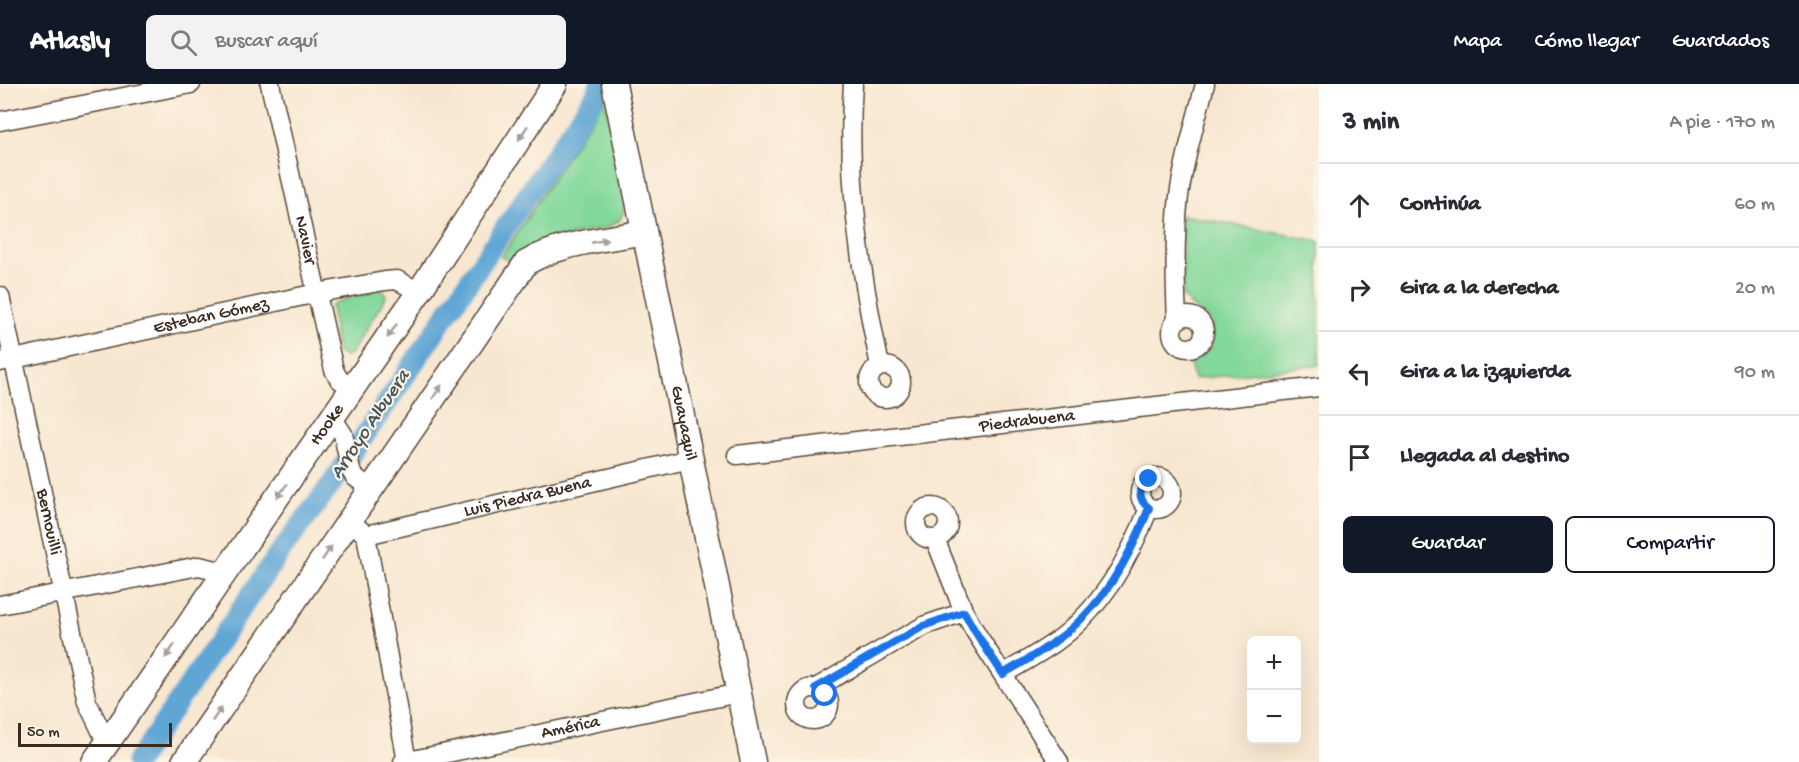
<!DOCTYPE html>
<html lang="es">
<meta charset="utf-8">
<style>
:root{--surface:#fff;--page:#f2f2f3;--text:#2b2b33;--muted:#7c7c81;--line:#e1e1e2;--accent:#111827}
body{margin:0;font-family:"Gochi Hand",sans-serif;background:var(--page);color:var(--text)}
.controls{position:absolute;right:18px;bottom:18px;display:grid;overflow:hidden;border-radius:9px;box-shadow:0 6px 24px #0002}
.controls button{width:54px;height:54px;display:grid;place-items:center;padding:0;border:0;border-bottom:2px solid var(--line);background:var(--surface);color:var(--text);font:30px sans-serif}
.scale{position:absolute;left:18px;bottom:15px;width:154px;box-sizing:border-box;padding-left:6px;border:3px solid #3b2a1e;border-top:0;font-size:16px;line-height:21px;white-space:nowrap;color:#3b2a1e;-webkit-text-stroke:4px #fcf5e5;paint-order:stroke}
.stop{position:absolute;width:18px;height:18px;margin:-14px;border:4px solid #1a73e8;border-radius:50%;background:#fff}
.stop.end{background:#1a73e8;border-color:#fff;box-shadow:0 2px 6px #0008}
.list{margin:0;padding:0;list-style:none}
h2{display:flex;justify-content:space-between;align-items:center;height:78px;margin:0;padding:0 24px;font-size:26px}
h2 small{font-size:20px;font-weight:400;color:var(--muted)}
.list li{display:grid;grid-template-columns:39px 1fr auto;gap:18px;align-items:center;box-sizing:border-box;height:84px;padding:0 24px;border-top:2px solid var(--line)}
.list b{display:block;font-size:22px;white-space:nowrap}
.list em{font-size:20px;font-style:normal;color:var(--muted)}
.actions{display:flex;gap:12px;padding:18px 24px}
.actions a{flex:1;padding:14px 0;border:2px solid var(--accent);border-radius:9px;text-align:center;font-size:21px;color:var(--accent)}
.actions .main{background:var(--accent);color:#fff}
.icon{flex:none;width:33px;height:33px;fill:none;stroke:currentColor;stroke-width:2;stroke-linecap:round;stroke-linejoin:round}
.map{position:relative;flex:none;width:1319px;height:678px;overflow:hidden}
header{display:flex;align-items:center;gap:36px;box-sizing:border-box;height:84px;padding:0 30px;background:var(--accent);color:#fff}
header strong{font-size:28px}
nav{display:flex;gap:33px;margin-inline-start:auto;font-size:21px}
.search{width:420px;height:54px;background:var(--page);display:flex;align-items:center;gap:15px;box-sizing:border-box;padding:0 21px;border-radius:9px;color:var(--muted);font-size:22px}
main{display:flex}
aside{flex:1;background:var(--surface)}
.map>svg:first-child{display:block}
</style>
<header>
<strong>Atlasly</strong>
<div class="search"><svg class="icon" aria-label="search" viewBox="0 0 24 24"><circle cx="10" cy="10" r="6"/><path d="M15 15l6 6"/></svg>Buscar aquí</div>
<nav><a>Mapa</a><a>Cómo llegar</a><a>Guardados</a></nav>
</header>
<main>
<div class="map">
<svg width="1319" height="678" viewBox="0 0 1319 678">
<rect width="100%" height="100%" fill="#fcf5e5"/>
<filter id="ink" filterUnits="userSpaceOnUse"><feTurbulence type="fractalNoise" baseFrequency=".0167" numOctaves="2"/><feDisplacementMap in="SourceGraphic" scale="12" xChannelSelector="R" yChannelSelector="G"/><feConvolveMatrix kernelMatrix="1 2 1 2 8 2 1 2 1" color-interpolation-filters="sRGB"/></filter>
<filter id="wash" filterUnits="userSpaceOnUse"><feTurbulence type="fractalNoise" baseFrequency=".008" numOctaves="4" result="noise"/><feDisplacementMap in="SourceGraphic" scale="24" xChannelSelector="R" yChannelSelector="G"/><feGaussianBlur stdDeviation="1.35" result="paint"/><feColorMatrix in="noise" values="0 0 0 0 0 0 0 0 0 0 0 0 0 0 0 0 0 1.4 0 .05"/><feComposite in="paint" operator="in"/></filter>
<g filter="url(#wash)">
<rect width="100%" height="100%" fill="#f8e7d0"/>
<g fill="#83d89b" stroke="#5f815c" stroke-width="1.5">
<path d="M605,15L625,123L620,136L608,143L540,159L510,177L501,173Z"/>
<path d="M1182,131L1319,157V281L1194,295L1189,276L1198,274L1211,264C1218,223 1199,237 1183,212Z"/>
<path d="M378,203L384,207L386,213L352,268L345,273L337,268L331,221Z"/>
</g>
<g fill="none" stroke-linecap="round" stroke-linejoin="round">
<path stroke="#5ea6d5" stroke-width="21" d="M137,678L278,471L333,398L596,10L600,0"/>
</g>
</g>
<g filter="url(#ink)">
<g fill="none" stroke-linecap="round" stroke-linejoin="round">
<defs>
<g id="minor">
<path id="s1" d="M270,0L334,286L339,295L353,305"/>
<path d="M853,0C846,94 861,190 880,282"/>
<path d="M0,37L191,0"/>
<path id="s2" d="M0,212L87,618L107,659"/>
<circle cx="1188" cy="248" r="16"/>
<path d="M1177,237C1175,195 1174,154 1179,112C1184,74 1196,37 1205,0"/>
<path id="s3" d="M0,278L317,209L385,197L397,196L419,208"/>
<circle cx="885" cy="298" r="16"/>
<path d="M333,335L343,350L351,387L355,393L371,405"/>
<path id="s4" d="M737,371L1319,303"/>
<circle cx="1156" cy="409" r="16"/>
<circle cx="932" cy="439" r="16"/>
<path d="M358,444L366,451L407,678"/>
<path id="s5" d="M366,451L690,375"/>
<path d="M935,455L964,528L976,549L1059,678"/>
<path d="M0,521L199,482L225,488"/>
<path d="M1003,590C1020,580 1038,570 1054,559C1101,526 1129,475 1149,424"/>
<circle cx="813" cy="620" r="16"/>
<path d="M816,604L895,558L926,541L964,528"/>
<path id="s6" d="M403,678L739,609"/>
</g>
<g id="tertiary">
<path id="s7" d="M614,0L753,678"/>
<path id="s8" d="M94,678L419,208L555,0"/>
<path d="M184,678L526,179C561,158 605,156 644,148"/>
</g>
</defs>
<use href="#minor" stroke="#574639" stroke-width="21"/>
<use href="#tertiary" stroke="#574639" stroke-width="27"/>
<use href="#minor" stroke="#fff" stroke-width="18"/>
<use href="#tertiary" stroke="#fff" stroke-width="24"/>
</g>
<defs><path id="oneway-solid" d="M-6-.8H1V-3.2L6.5 0L1 3.2V.8H-6Z" transform="scale(1.5)"/></defs>
<g fill="#a79f9a">
<use href="#oneway-solid" transform="translate(523 49) rotate(123)"/>
<use href="#oneway-solid" transform="translate(600 157) rotate(-11)"/>
<use href="#oneway-solid" transform="translate(392 247) rotate(124)"/>
<use href="#oneway-solid" transform="translate(437 308) rotate(-56)"/>
<use href="#oneway-solid" transform="translate(282 407) rotate(125)"/>
<use href="#oneway-solid" transform="translate(327 469) rotate(-56)"/>
<use href="#oneway-solid" transform="translate(170 567) rotate(125)"/>
<use href="#oneway-solid" transform="translate(217 630) rotate(-56)"/>
</g>
</g>
<g fill="none" stroke-linecap="round" stroke-linejoin="round" filter="url(#ink)">
<path stroke="#1a73e8" stroke-width="8" d="M825,610L816,604L895,558L926,541L964,528L976,549L1003,590C1020,580 1038,570 1054,558C1101,525 1129,476 1149,424C1137,415 1138,403 1149,395"/>
</g>
<g text-anchor="middle" dominant-baseline="central" stroke-width="4.5" stroke-linejoin="round" paint-order="stroke">
<g font-size="18" fill="#3b2a1e" stroke="#fcf5e5">
<text stroke="none"><textPath href="#s1" startOffset="160">Navier</textPath></text>
<text stroke="none"><textPath href="#s3" startOffset="216">Esteban Gómez</textPath></text>
<text stroke="none"><textPath href="#s4" startOffset="292">Piedrabuena</textPath></text>
<text stroke="none"><textPath href="#s7" startOffset="346">Guayaquil</textPath></text>
<text stroke="none"><textPath href="#s8" startOffset="410">Hooke</textPath></text>
<text stroke="none"><textPath href="#s5" startOffset="166">Luis Piedra Buena</textPath></text>
<text stroke="none"><textPath href="#s2" startOffset="231">Bernouilli</textPath></text>
<text stroke="none"><textPath href="#s6" startOffset="171">América</textPath></text>
</g>
<g font-size="20" font-style="italic" fill="#47555e" stroke="#fcf5e5">
<text transform="translate(371 341) rotate(-56)">Arroyo Albuera</text>
</g>
</g>
</svg>
<div class="controls">
<button>+</button>
<button>−</button>
</div>
<div class="scale">50 m</div>
<div class="stop" style="left:825px;top:610px"></div>
<div class="stop end" style="left:1149px;top:395px"></div>
</div>
<aside>
<h2>3 min<small>A pie · 170 m</small></h2>
<ul class="list">
<li><svg class="icon" aria-label="ahead" viewBox="0 0 24 24"><path d="M12 20V5M6 11l6-6 6 6"/></svg><div><b>Continúa</b></div><em>60 m</em></li>
<li><svg class="icon" aria-label="right" viewBox="0 0 24 24"><path d="M7 20v-9h11M14 6l5 5-5 5"/></svg><div><b>Gira a la derecha</b></div><em>20 m</em></li>
<li><svg class="icon" aria-label="left" viewBox="0 0 24 24"><path d="M17 20v-9H6M10 6l-5 5 5 5"/></svg><div><b>Gira a la izquierda</b></div><em>90 m</em></li>
<li><svg class="icon" aria-label="arrive" viewBox="0 0 24 24"><path d="M6 21V4h12l-3 4 3 4H6"/></svg><div><b>Llegada al destino</b></div></li>
</ul>
<div class="actions"><a class="main">Guardar</a><a>Compartir</a></div>
</aside>
</main>
